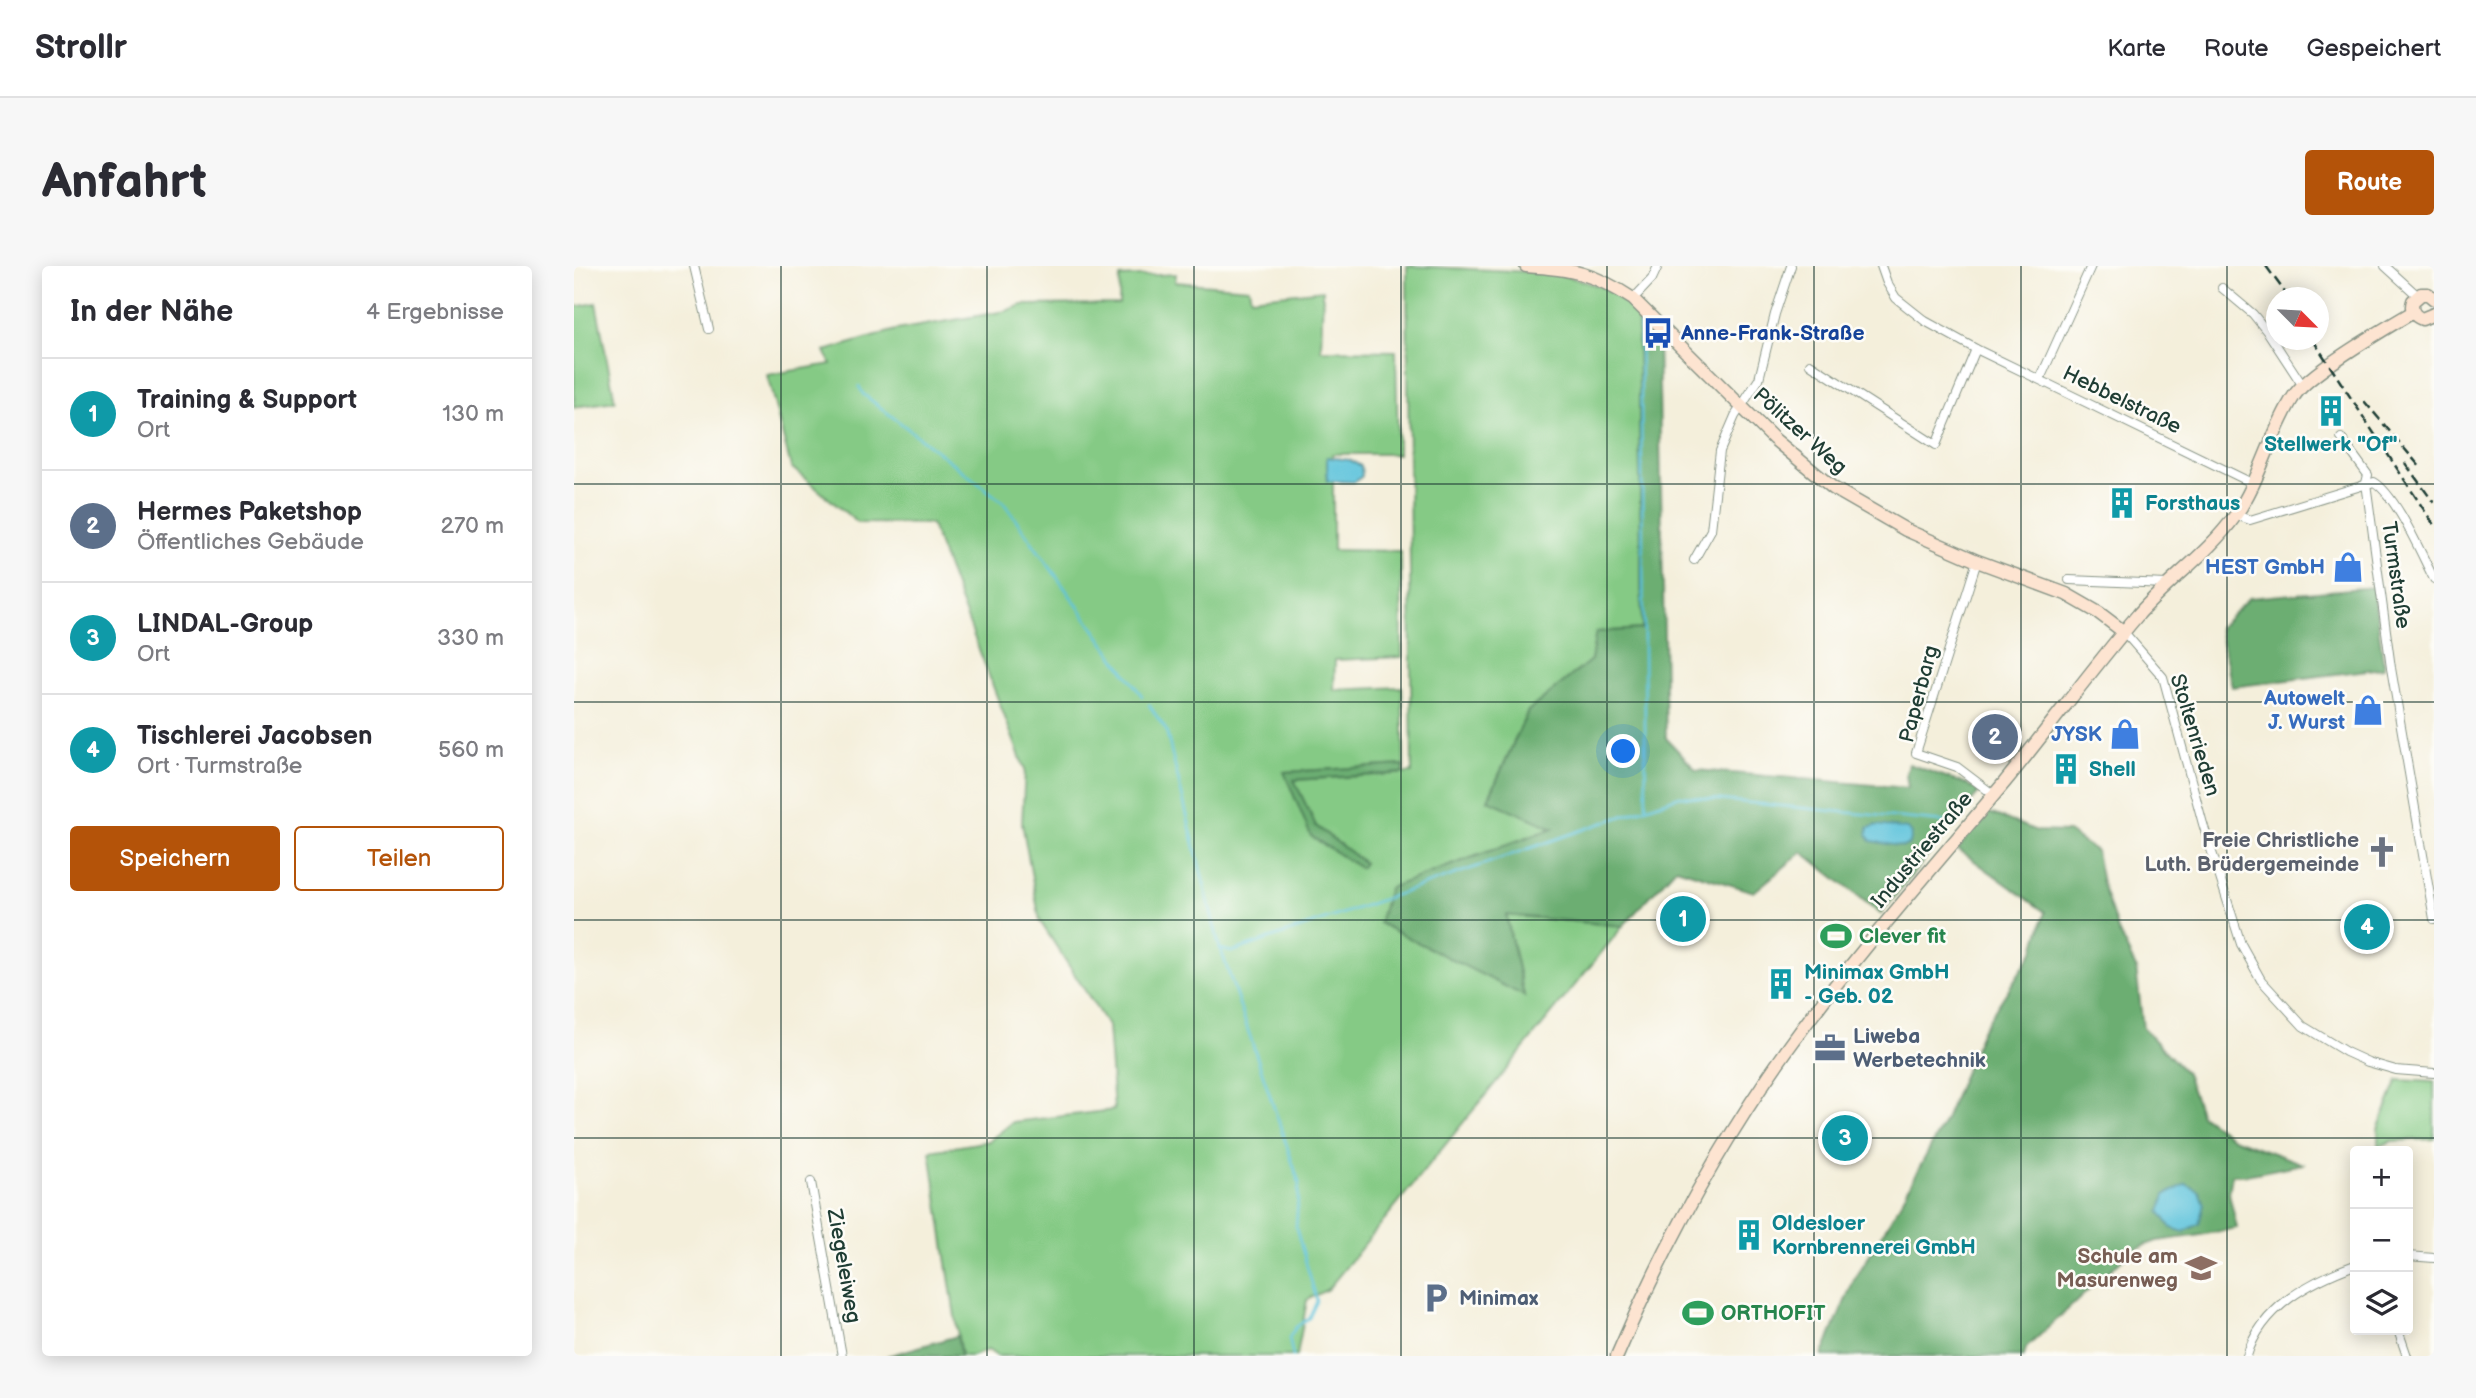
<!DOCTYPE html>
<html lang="de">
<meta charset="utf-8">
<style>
:root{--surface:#fff;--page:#f7f7f7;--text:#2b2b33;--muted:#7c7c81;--line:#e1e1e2;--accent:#b45309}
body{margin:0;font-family:"Balsamiq Sans",sans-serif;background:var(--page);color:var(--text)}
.controls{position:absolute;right:21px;bottom:21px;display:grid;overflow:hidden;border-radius:7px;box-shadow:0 4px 18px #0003}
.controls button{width:63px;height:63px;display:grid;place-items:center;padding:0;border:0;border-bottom:2px solid var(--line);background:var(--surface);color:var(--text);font:35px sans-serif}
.compass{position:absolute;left:1692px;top:21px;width:63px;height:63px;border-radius:50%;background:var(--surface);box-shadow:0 4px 18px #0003;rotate:114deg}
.you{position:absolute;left:1050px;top:486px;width:24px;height:24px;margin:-18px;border:5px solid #fff;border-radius:50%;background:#1a73e8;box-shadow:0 0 0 10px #1a73e833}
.badge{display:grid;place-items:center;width:46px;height:46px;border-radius:50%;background:var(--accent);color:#fff;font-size:23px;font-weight:700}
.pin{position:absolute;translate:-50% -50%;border:4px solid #fff;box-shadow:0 2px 7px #0006}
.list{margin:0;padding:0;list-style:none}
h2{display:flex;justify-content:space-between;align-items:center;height:91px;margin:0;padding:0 28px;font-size:30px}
h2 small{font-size:23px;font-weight:400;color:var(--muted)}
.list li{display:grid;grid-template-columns:46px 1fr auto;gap:21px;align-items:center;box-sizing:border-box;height:112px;padding:0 28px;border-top:2px solid var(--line)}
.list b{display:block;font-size:26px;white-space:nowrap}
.list p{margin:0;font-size:23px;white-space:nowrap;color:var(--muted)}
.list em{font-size:23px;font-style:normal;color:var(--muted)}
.actions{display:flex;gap:14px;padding:21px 28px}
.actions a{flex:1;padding:16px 0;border:2px solid var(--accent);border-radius:7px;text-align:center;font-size:24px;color:var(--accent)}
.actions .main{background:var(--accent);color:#fff}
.icon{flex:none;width:38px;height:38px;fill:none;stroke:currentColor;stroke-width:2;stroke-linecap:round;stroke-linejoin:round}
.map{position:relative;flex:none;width:1860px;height:1090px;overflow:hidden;border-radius:7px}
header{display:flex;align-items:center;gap:42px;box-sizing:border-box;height:98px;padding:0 35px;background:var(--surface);border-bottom:2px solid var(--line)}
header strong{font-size:33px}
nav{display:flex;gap:38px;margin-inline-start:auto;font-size:24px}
.intro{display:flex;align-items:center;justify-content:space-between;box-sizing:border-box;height:168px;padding:0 42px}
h1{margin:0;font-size:49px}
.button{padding:18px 32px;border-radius:7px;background:var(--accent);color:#fff;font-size:24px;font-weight:700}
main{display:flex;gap:42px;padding:0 42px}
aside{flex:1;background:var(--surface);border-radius:7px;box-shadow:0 4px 18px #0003}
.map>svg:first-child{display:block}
</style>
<header>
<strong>Strollr</strong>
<nav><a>Karte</a><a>Route</a><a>Gespeichert</a></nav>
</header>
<div class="intro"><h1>Anfahrt</h1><a class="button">Route</a></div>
<main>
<aside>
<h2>In der Nähe<small>4 Ergebnisse</small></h2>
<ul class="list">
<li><span class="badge" style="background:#0f9aa8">1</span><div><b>Training &amp; Support</b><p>Ort</p></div><em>130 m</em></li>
<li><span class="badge" style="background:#5c6f8a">2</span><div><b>Hermes Paketshop</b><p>Öffentliches Gebäude</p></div><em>270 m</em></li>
<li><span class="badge" style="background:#0f9aa8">3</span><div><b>LINDAL-Group</b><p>Ort</p></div><em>330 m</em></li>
<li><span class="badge" style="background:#0f9aa8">4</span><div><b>Tischlerei Jacobsen</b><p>Ort · Turmstraße</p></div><em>560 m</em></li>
</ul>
<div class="actions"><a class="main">Speichern</a><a>Teilen</a></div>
</aside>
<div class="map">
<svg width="1860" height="1090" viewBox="0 0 1860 1090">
<rect width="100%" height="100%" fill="#fdfcf7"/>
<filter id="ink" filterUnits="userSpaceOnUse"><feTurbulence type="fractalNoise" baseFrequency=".0143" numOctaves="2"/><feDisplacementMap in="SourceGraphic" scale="14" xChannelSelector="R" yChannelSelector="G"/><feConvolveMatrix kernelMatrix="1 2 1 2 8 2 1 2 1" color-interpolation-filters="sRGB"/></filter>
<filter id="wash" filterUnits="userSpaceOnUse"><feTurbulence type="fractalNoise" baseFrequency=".00686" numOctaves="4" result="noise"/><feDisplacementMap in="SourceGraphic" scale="28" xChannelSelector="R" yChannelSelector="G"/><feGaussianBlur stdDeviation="1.57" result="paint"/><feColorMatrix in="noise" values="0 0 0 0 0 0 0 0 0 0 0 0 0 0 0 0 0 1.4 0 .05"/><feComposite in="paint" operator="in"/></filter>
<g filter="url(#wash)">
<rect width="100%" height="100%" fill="#f4efdb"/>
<g fill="#85ca85" stroke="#52845c" stroke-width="2">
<path d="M833,0L982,7L1031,22L1064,46L1068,363L1022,366L1017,394L954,445L914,533L980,561L816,622L950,729L932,649L1049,660L754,1023L733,1034L723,1090H423L414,1084L398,1090H387L356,885L415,875L439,856L540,844L534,760L466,655L448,557L451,504L357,258L284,257L217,201L193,109L257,98L251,85L322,64L432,45L448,39L545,38L546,11L602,8L601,16L675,22L677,32L749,24L747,84L822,85L824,188H758V192H753V214L759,215V284L827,285V290L828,391L761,394L760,424L828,421L830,499L711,506L737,570L786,602L790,597L742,560L720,514L838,507Z"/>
<path d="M22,37L41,135L0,141V41Z"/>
<path d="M1824,814L1860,816V873L1818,875L1804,881V863Z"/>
</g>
<g fill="#6cae72" stroke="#467653" stroke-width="2">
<path d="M1064,46L1084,69L1092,472L1122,504L1334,522L1332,508L1335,498L1392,518L1405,526L1307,648L1228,586L1180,626L1102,602L1049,660L932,649L950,730L805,657L815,622L979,562L914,534L954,445L1017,394L1022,366L1068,363Z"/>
<path d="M1799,321L1810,402L1658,421L1645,362L1675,332Z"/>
<path d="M830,499V507L720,514L742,560L790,597L786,602L737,570L710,506Z"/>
<path d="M1413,546L1463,565L1494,566L1522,585L1528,617L1544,665L1562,702L1569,762L1612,807L1627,849L1659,872L1729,898L1672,909H1658L1655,927L1663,962L1621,970L1583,975L1558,984L1452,1082L1450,1090H1248L1279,1016L1326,938L1370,856L1408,764L1460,684L1471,646L1384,583Z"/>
<path d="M383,1070L387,1090H313Z"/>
</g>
<g fill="#5dc3db" stroke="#3e8088" stroke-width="2">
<path d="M753,191L776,194L787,200L788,210L781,216L753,215Z"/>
<path d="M1303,559L1334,563L1338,568L1336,578L1329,581L1297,575L1293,569L1294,562Z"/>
<path d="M1612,918L1625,925L1630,938L1625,958L1610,966L1597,962L1586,946L1591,929Z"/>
</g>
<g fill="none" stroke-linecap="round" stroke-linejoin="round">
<g stroke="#5dc3db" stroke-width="2.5">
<path d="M1066,55L1072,540"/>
<path d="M285,120L289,128L430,237L568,430"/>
<path d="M575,439L592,464L646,683L658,686L1106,530L1370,556"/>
<path d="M647,684L725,916L722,962L743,1035L735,1052L722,1061L715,1072L719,1090"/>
</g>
</g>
</g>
<g filter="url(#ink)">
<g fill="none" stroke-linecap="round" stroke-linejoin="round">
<defs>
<g id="street">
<path d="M120,0L135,63"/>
<path d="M1307,0L1313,17L1322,32L1351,55L1402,83L1678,217"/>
<path d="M1811,0L1844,30"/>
<path d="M1648,22L1679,48L1695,68L1729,120"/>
<path d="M1059,33L1078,13L1084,0"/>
<path d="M1236,98L1362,179L1402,83"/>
<path d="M1466,113L1517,0"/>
<path d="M1767,172L1794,209L1792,217L1817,402L1860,653"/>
<path d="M1662,249L1676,254L1800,216C1822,229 1847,288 1860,313"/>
<path d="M1120,294L1137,264L1146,185L1161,150L1185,113L1201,48L1217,0"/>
<path d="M1403,295L1342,487L1383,501L1420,529"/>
<path d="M1495,314L1593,318"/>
<path d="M1550,366L1589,411L1629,558L1667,678L1687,714L1729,760L1772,786L1794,796L1822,804L1860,807"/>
<path d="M237,916L268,1090"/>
<path d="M1834,990L1860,992"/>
<path d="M1824,1064L1833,1090"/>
<path d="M1673,1090C1687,1041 1737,1015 1781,999"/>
</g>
<g id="secondary">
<path d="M952,0C998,3 1020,7 1059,33L1200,173L1259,222L1332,264L1403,295L1492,328L1525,347L1550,366"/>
<path d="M1860,33L1854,28H1847L1839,35C1836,44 1840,50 1848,53L1860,48"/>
<path d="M1043,1090C1089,982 1147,876 1215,781C1281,689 1357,604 1430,517C1475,462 1517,404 1563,350C1593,315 1634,288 1661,250C1686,215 1696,167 1720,130C1734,107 1812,62 1839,46"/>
</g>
</defs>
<use href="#street" stroke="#8a9688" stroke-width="10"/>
<use href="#secondary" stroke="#8a9688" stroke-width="15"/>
<use href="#street" stroke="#fff" stroke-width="8"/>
<use href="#secondary" stroke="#fde4d1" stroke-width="12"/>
<g stroke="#1f3d34" stroke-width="2.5" stroke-dasharray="10 5" stroke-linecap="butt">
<path d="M1692,0L1715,32"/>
<path d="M1739,74L1860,259"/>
<path d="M1790,135L1847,202"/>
<path d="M1831,197L1860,237"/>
</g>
</g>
</g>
<path fill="none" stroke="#1f3d34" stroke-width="2" stroke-opacity="0.55" d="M207,0V1090M413,0V1090M620,0V1090M827,0V1090M1033,0V1090M1240,0V1090M1447,0V1090M1653,0V1090M0,218H1860M0,436H1860M0,654H1860M0,872H1860"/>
<defs>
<symbol id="bus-bare" viewBox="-9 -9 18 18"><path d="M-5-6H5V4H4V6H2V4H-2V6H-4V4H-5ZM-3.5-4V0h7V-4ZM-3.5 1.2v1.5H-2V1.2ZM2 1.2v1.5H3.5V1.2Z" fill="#1a4fb4" stroke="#fdfcf7" stroke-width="2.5" paint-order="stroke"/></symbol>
<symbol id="building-bare" viewBox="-9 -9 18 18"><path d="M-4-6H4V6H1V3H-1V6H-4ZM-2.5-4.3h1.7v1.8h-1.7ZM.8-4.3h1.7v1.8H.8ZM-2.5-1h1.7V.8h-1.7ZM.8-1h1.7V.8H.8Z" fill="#0f9aa8" stroke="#fdfcf7" stroke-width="2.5" paint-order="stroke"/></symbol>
<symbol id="shop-bare" viewBox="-9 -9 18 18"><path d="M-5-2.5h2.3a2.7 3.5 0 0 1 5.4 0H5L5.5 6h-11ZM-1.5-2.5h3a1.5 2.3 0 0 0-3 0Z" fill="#3f7fe0" stroke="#fdfcf7" stroke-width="2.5" paint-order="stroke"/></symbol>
<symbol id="church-bare" viewBox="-9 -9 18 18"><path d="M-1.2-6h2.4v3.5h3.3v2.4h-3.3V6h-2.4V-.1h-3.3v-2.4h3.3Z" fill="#6b7280" stroke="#fdfcf7" stroke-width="2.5" paint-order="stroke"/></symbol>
<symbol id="stadium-bare" viewBox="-9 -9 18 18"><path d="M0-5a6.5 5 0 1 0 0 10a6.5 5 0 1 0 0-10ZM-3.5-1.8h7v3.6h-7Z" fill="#2e9e5b" stroke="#fdfcf7" stroke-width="2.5" paint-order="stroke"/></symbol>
<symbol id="office-bare" viewBox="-9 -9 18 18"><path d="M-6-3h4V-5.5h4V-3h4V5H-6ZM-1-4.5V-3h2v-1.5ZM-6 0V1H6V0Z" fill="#5c6f8a" stroke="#fdfcf7" stroke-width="2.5" paint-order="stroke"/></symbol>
<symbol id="school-bare" viewBox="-9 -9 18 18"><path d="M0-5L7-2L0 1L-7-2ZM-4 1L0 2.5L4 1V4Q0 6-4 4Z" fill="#8d6e63" stroke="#fdfcf7" stroke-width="2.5" paint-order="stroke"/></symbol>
<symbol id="parking-bare" viewBox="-9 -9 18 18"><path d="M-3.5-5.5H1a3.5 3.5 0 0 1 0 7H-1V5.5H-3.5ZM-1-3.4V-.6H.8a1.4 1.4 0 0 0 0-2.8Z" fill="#5c6f8a" stroke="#fdfcf7" stroke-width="2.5" paint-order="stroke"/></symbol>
</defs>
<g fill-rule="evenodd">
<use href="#bus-bare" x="1062" y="45" width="44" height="44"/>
<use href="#building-bare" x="1735" y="123" width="44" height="44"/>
<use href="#building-bare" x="1526" y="215" width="44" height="44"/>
<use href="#shop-bare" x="1752" y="279" width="44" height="44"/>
<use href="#shop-bare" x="1772" y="422" width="44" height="44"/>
<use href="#shop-bare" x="1529" y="446" width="44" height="44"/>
<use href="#building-bare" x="1470" y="481" width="44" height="44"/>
<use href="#church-bare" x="1786" y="564" width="44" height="44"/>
<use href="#stadium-bare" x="1240" y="648" width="44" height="44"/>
<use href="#building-bare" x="1185" y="696" width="44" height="44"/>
<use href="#office-bare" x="1234" y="760" width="44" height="44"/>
<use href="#building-bare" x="1153" y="947" width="44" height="44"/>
<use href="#school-bare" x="1605" y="980" width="44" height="44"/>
<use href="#parking-bare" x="840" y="1010" width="44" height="44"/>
<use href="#stadium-bare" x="1102" y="1025" width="44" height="44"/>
</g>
<g text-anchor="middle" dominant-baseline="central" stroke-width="5" stroke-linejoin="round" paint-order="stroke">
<g font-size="21" font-weight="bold" fill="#164399" stroke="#fdfcf7" text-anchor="start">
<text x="1107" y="67">Anne-Frank-Straße</text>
</g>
<g font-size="21" fill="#1f3d34" stroke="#fdfcf7">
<text transform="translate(1548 134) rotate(26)">Hebbelstraße</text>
<text transform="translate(1226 165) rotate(42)">Pölitzer Weg</text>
<text transform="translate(1822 309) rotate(82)">Turmstraße</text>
<text transform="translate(1345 428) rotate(-75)">Paperbarg</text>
<text transform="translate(1621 469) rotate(73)">Stoltenrieden</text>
<text transform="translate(1348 584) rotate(-50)">Industriestraße</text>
<text transform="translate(270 1000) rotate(80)">Ziegeleiweg</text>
</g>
<g font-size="21" font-weight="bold" fill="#0d838f" stroke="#fdfcf7" text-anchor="start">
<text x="1757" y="178" text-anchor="middle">Stellwerk "Of"</text>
<text x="1571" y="237">Forsthaus</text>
<text x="1515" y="503">Shell</text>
<text x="1230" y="706">Minimax GmbH<tspan x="1230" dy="24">- Geb. 02</tspan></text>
<text x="1198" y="957">Oldesloer<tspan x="1198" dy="24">Kornbrennerei GmbH</tspan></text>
</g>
<g font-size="21" font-weight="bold" fill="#366cbe" stroke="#fdfcf7" text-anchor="end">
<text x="1751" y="301">HEST GmbH</text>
<text x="1771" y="432">Autowelt<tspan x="1771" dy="24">J. Wurst</tspan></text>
<text x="1528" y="468">JYSK</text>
</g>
<g font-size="21" font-weight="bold" fill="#5b616d" stroke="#fdfcf7" text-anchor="end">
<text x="1785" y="574">Freie Christliche<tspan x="1785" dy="24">Luth. Brüdergemeinde</tspan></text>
</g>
<g font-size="21" font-weight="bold" fill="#27864d" stroke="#fdfcf7" text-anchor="start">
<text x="1285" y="670">Clever fit</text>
<text x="1147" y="1047">ORTHOFIT</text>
</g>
<g font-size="21" font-weight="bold" fill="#4e5e75" stroke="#fdfcf7" text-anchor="start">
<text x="1279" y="770">Liweba<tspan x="1279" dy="24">Werbetechnik</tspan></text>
<text x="885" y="1032">Minimax</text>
</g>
<g font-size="21" font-weight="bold" fill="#785e54" stroke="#fdfcf7" text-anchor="end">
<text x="1604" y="990">Schule am<tspan x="1604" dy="24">Masurenweg</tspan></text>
</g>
</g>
</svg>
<div class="controls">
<button>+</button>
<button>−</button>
<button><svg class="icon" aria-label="layers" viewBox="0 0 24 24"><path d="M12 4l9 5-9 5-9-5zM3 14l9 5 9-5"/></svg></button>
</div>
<svg class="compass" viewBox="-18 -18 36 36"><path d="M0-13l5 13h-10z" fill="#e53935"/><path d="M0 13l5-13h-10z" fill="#7c7c81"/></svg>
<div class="you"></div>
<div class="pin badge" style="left:1109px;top:653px;background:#0f9aa8">1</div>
<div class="pin badge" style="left:1421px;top:471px;background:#5c6f8a">2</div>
<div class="pin badge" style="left:1271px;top:872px;background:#0f9aa8">3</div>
<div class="pin badge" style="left:1793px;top:661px;background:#0f9aa8">4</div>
</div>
</main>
